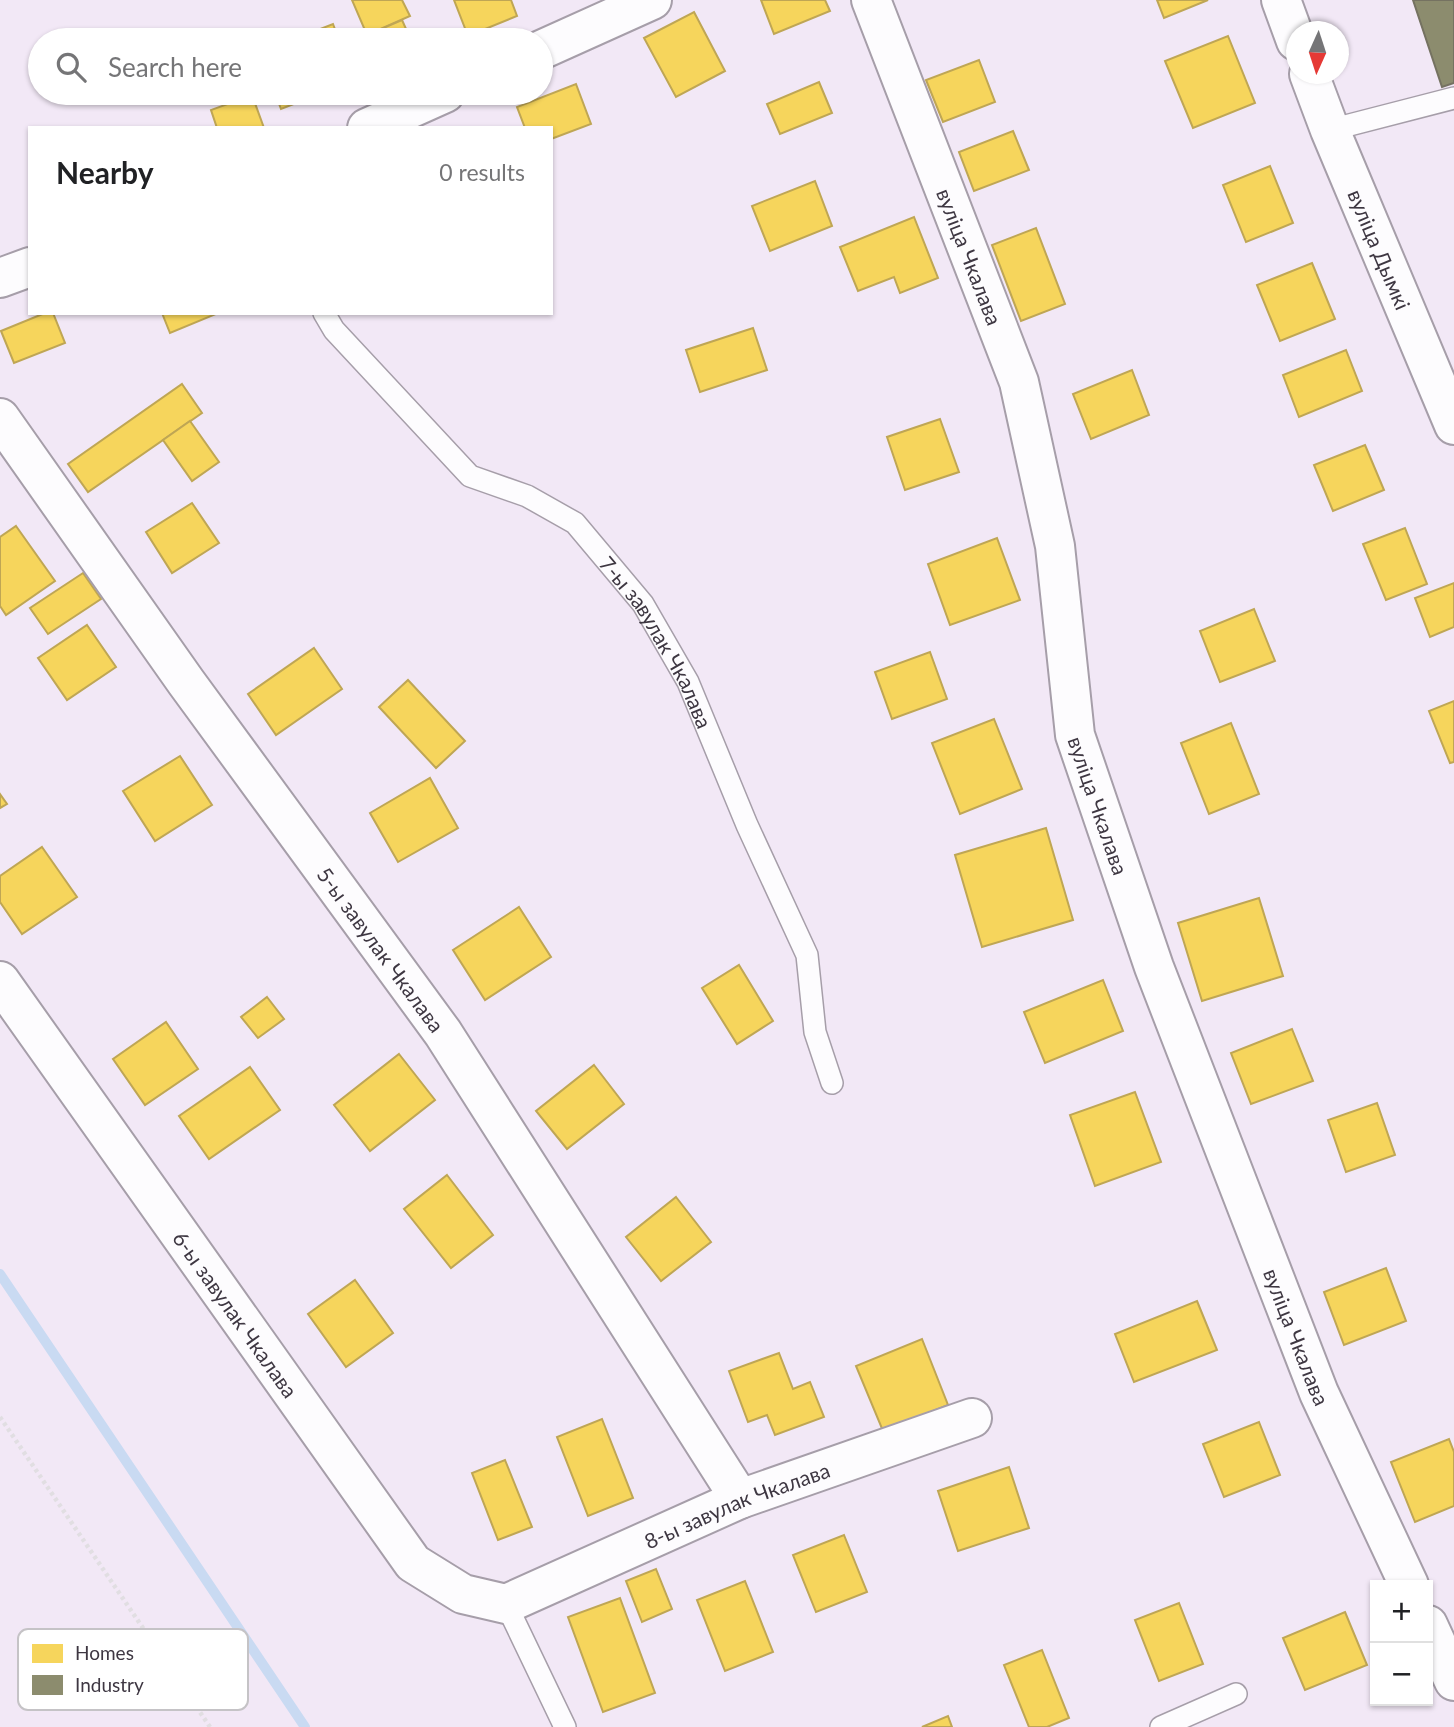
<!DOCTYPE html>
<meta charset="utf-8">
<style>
:root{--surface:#fff;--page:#f6f6f6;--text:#202124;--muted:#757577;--line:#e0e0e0}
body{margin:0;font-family:Lato,sans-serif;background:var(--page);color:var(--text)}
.controls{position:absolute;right:21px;bottom:21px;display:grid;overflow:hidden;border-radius:0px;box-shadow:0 2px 5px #0004}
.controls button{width:63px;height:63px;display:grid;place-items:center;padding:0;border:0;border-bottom:2px solid var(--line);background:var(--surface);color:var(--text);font:35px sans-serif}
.compass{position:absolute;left:1286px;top:21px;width:63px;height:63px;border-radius:50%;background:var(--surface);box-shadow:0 2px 5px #0004;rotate:183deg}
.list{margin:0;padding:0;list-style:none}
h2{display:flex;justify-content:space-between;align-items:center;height:91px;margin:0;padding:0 28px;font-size:30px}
h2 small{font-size:23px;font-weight:400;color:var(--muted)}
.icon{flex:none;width:38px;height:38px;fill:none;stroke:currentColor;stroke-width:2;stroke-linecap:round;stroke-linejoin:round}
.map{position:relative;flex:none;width:1454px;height:1727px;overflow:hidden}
.search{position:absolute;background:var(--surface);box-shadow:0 2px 5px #0004;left:28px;top:28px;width:525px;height:77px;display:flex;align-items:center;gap:18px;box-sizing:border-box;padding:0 24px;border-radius:38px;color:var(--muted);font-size:26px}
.panel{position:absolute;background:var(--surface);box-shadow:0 2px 5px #0004;left:28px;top:126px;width:525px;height:189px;border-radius:0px}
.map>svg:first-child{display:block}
</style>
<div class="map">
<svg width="1454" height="1727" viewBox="0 0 1454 1727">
<rect width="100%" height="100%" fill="#f2e8f6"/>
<g fill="#f6d55c" stroke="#bfa654" stroke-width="2">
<path d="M352,0H402L410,16L367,35Z"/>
<path d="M454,0H511L517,16L468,36Z"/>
<path d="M761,0H825L830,11L774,34Z"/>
<path d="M1157,0H1208L1164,18Z"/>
<path d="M694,12L725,71L676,97L644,38Z"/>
<path d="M402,20L411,40H369L367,35Z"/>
<path d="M333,24L339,40H292Z"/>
<path d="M1228,36L1255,103L1193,128L1165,61Z"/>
<path d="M979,60L995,102L943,122L926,80Z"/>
<path d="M819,82L832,113L780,134L767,104Z"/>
<path d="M576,84L591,124L551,139V128H525L517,107Z"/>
<path d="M275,93H322L281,109Z"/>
<path d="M252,95L264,128H217L211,110Z"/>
<path d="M1013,131L1029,170L974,191L959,152Z"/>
<path d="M1270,166L1293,223L1246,242L1223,185Z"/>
<path d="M815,181L832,226L770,251L752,206Z"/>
<path d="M914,217L938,278L900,293L894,277L858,291L840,247Z"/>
<path d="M1036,228L1065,304L1021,321L992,245Z"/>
<path d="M1312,263L1335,319L1280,341L1257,285Z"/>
<path d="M45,313H53L65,343L14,363L1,331Z"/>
<path d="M162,313H215L216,314L170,333Z"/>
<path d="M753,328L767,370L700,392L686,350Z"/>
<path d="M1346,350L1362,391L1299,417L1283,375Z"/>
<path d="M1132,370L1149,415L1091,439L1073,394Z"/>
<path d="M182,384L202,413L88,492L68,464Z"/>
<path d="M940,419L959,472L905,490L887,437Z"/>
<path d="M190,421L219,462L192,481L163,440Z"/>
<path d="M1365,445L1384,490L1333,511L1314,465Z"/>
<path d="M192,503L219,543L172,573L146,532Z"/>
<path d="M16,526L55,581L6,615L0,606V537Z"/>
<path d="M1405,528L1427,584L1386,600L1363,544Z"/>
<path d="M997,538L1020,600L950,625L928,564Z"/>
<path d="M83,573L101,599L48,634L30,608Z"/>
<path d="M1454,583V627L1430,637L1415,598Z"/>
<path d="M1254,609L1275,661L1220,682L1200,631Z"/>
<path d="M87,625L116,667L67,700L38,658Z"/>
<path d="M314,648L342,689L276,735L248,694Z"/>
<path d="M930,652L947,699L892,719L875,672Z"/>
<path d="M408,680L465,741L436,768L379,707Z"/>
<path d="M1454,701V762L1450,763L1429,711Z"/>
<path d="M994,719L1022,789L960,814L932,743Z"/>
<path d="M1231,723L1259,794L1209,814L1181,743Z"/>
<path d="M180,756L212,805L155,841L123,791Z"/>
<path d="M430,778L458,828L398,862L370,813Z"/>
<path d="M0,794L7,804L0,808Z"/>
<path d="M1046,828L1073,920L982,947L955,855Z"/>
<path d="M42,847L77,897L22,934L0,902V876Z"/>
<path d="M1259,898L1283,976L1202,1001L1178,923Z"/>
<path d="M519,907L551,957L485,1000L453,950Z"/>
<path d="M739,965L773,1021L737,1044L702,988Z"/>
<path d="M1103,980L1123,1031L1045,1063L1024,1012Z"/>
<path d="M267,997L284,1019L258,1038L241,1017Z"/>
<path d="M166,1022L198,1069L145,1105L113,1059Z"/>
<path d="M1292,1029L1313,1081L1251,1104L1231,1053Z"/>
<path d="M399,1054L435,1100L370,1151L334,1105Z"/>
<path d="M594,1065L624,1104L567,1149L536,1111Z"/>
<path d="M250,1067L280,1110L209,1159L179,1116Z"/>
<path d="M1135,1092L1161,1162L1095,1186L1070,1115Z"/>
<path d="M1377,1103L1395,1155L1346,1172L1328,1120Z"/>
<path d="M447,1175L493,1235L451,1268L404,1209Z"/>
<path d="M676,1197L711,1242L661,1281L626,1237Z"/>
<path d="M1386,1268L1406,1321L1344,1345L1324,1292Z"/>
<path d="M355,1280L393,1333L346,1367L308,1314Z"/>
<path d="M1197,1301L1217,1350L1134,1382L1115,1334Z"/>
<path d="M922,1339L948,1405L883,1431L856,1366Z"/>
<path d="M779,1353L793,1389L810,1382L824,1417L775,1435L767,1415L748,1422L729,1371Z"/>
<path d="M602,1419L633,1498L588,1516L557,1437Z"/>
<path d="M1259,1422L1280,1475L1224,1497L1203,1444Z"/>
<path d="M1449,1439L1454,1452V1506L1415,1522L1391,1462Z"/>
<path d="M505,1460L532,1527L498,1540L472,1473Z"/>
<path d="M1009,1467L1029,1528L958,1551L938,1491Z"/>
<path d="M844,1535L867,1592L816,1612L793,1555Z"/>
<path d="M656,1569L672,1609L642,1622L626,1581Z"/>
<path d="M745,1581L773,1652L725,1671L697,1600Z"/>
<path d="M620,1598L655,1693L603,1712L568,1617Z"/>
<path d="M1179,1603L1203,1664L1159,1681L1135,1620Z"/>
<path d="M1345,1612L1367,1665L1305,1690L1283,1638Z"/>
<path d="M1042,1650L1069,1718L1047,1727H1029L1004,1665Z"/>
<path d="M948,1716L952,1727H922Z"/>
</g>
<path fill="#8c8c6e" stroke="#757261" stroke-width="2" d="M1413,0H1454V83L1442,87Z"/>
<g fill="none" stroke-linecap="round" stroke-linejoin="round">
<path stroke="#c9daf2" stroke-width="10" d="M0,1274L305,1727"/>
<defs>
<g id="service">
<path d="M1330,130L1454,98"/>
<path id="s1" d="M324,313L334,330L470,476L527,496L575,523L643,604L688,682L747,825L807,955L815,1032L832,1083"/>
<path d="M506,1604L565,1727"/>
<path d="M1161,1727L1236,1694"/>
</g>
<g id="minor">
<path id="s2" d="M871,0L1019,382L1055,546L1075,735L1154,967L1319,1393L1409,1585"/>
<path d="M541,50L652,0"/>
<path d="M367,128L445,93"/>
<path d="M0,278L30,267"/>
<path id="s3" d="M0,418L186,682L443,1033L740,1499"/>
<path id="s4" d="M0,981L413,1563L463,1594L506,1604L740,1499L972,1418"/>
<path d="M1428,1625L1454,1681"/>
</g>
<g id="tertiary">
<path d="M1281,0L1296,41"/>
<path id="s5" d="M1309,74L1330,130L1454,425"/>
</g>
</defs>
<use href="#service" stroke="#a69ea9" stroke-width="24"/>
<use href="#minor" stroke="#a69ea9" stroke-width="42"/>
<use href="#tertiary" stroke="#a69ea9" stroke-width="42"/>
<path stroke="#e1dee2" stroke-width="4.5" stroke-dasharray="3.5 3.5" stroke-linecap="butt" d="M0,1417L210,1727"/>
<use href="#service" stroke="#fdfcfe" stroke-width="21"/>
<use href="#minor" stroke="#fdfcfe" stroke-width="38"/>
<use href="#tertiary" stroke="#fdfcfe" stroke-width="38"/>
</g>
<g text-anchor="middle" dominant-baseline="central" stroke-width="7" stroke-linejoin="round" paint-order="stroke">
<g font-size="21" fill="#3e3742" stroke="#fff">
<text stroke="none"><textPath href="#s5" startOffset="189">вуліца Дымкі</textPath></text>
<text stroke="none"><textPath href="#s2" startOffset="275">вуліца Чкалава</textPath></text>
<text stroke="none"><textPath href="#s1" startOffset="480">7-ы завулак Чкалава</textPath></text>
<text stroke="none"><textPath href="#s2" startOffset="842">вуліца Чкалава</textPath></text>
<text stroke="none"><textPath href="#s3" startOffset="654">5-ы завулак Чкалава</textPath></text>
<text stroke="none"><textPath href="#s4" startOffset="408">6-ы завулак Чкалава</textPath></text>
<text stroke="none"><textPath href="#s2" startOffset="1409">вуліца Чкалава</textPath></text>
<text stroke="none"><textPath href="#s4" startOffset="1068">8-ы завулак Чкалава</textPath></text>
</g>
</g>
<rect x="18" y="1629" width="230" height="81" rx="10" fill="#fff" stroke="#c5c3c6" stroke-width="2"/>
<rect x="32" y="1644" width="31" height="19" fill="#f6d55c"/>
<rect x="32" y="1675" width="31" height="20" fill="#8c8c6e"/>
<g font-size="19" fill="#3e3742">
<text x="75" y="1660">Homes</text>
<text x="75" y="1692">Industry</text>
</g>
</svg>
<div class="controls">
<button>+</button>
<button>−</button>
</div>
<svg class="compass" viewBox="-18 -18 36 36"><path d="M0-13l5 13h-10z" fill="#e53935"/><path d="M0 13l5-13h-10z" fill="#757577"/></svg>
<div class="search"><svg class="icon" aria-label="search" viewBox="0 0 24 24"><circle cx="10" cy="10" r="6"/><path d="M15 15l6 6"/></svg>Search here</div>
<section class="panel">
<h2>Nearby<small>0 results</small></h2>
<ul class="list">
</ul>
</section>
</div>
